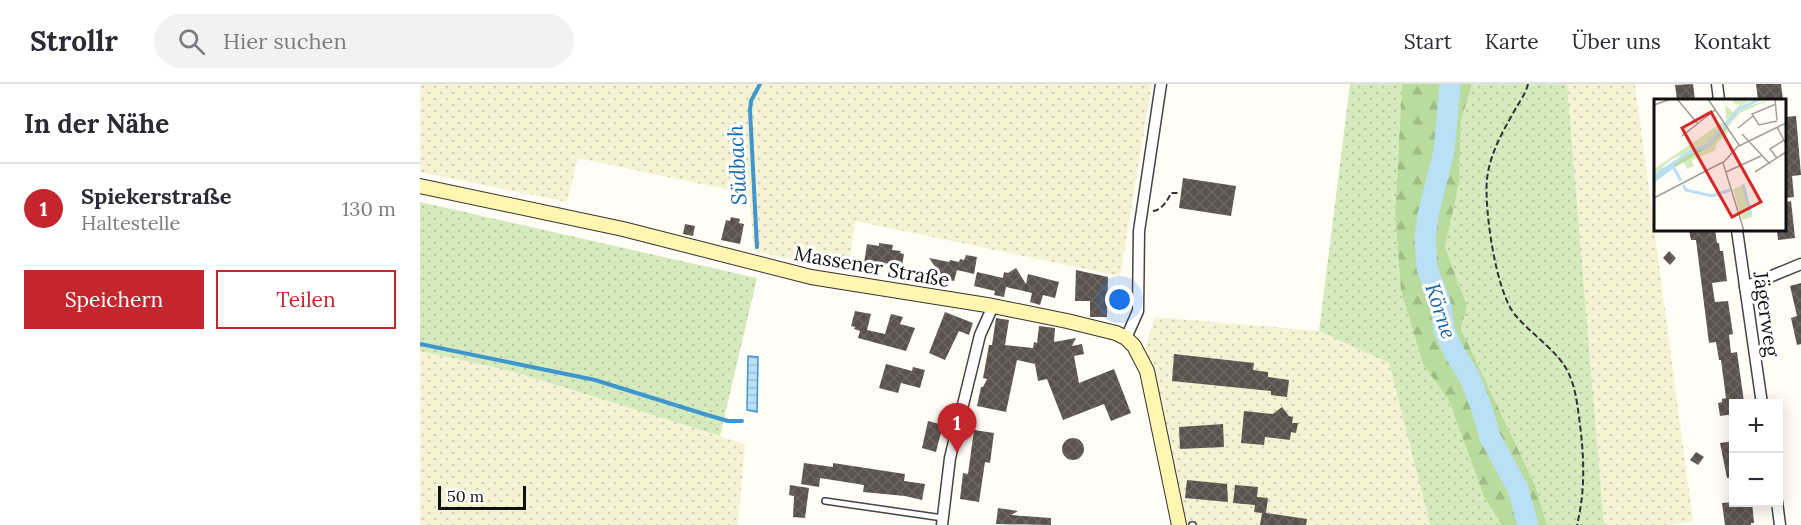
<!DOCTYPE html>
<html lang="de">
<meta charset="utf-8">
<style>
:root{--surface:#fff;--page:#f2f2f3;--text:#2b2b33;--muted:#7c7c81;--line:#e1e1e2;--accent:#c4262e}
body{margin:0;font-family:Lora,serif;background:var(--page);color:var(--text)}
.controls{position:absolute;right:18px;bottom:18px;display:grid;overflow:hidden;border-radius:0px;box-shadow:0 3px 15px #0003}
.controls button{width:54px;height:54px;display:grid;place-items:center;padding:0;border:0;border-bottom:2px solid var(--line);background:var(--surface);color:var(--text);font:30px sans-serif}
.scale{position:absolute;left:18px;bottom:15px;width:88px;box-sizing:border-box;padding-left:6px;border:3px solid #111;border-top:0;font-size:16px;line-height:21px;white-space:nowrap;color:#111;-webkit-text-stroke:4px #fff;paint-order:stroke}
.you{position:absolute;left:700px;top:216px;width:21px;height:21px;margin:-15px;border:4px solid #fff;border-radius:50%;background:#1a73e8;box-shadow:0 0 0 9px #1a73e833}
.badge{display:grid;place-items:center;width:39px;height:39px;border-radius:50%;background:var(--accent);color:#fff;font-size:20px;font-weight:700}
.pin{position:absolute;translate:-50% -50px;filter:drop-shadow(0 2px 3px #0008)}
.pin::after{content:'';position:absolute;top:32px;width:21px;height:18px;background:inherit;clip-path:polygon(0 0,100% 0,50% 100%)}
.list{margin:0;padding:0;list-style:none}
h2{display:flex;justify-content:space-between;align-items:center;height:78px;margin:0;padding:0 24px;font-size:26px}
h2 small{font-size:20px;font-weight:400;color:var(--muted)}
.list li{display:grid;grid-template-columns:39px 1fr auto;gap:18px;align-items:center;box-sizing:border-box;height:90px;padding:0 24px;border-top:2px solid var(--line)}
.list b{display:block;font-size:22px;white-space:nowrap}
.list p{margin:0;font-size:20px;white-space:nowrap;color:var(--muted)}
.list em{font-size:20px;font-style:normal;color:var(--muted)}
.actions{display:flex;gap:12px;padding:18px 24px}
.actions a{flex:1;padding:14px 0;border:2px solid var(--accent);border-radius:0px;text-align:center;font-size:21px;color:var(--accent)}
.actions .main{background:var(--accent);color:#fff}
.icon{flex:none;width:33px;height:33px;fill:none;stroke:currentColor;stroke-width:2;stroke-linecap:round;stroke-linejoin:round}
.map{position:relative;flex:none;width:1381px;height:441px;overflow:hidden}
header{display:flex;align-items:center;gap:36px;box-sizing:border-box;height:84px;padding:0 30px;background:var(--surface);border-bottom:2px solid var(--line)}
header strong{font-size:28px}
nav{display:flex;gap:33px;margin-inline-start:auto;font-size:21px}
.search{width:420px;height:54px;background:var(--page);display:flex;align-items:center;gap:15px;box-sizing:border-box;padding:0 21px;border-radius:33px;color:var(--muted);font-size:22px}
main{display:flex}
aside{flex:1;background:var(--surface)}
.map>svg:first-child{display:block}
</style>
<header>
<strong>Strollr</strong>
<div class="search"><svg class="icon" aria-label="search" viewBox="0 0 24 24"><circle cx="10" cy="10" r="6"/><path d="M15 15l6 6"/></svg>Hier suchen</div>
<nav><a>Start</a><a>Karte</a><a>Über uns</a><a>Kontakt</a></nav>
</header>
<main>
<aside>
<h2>In der Nähe<small></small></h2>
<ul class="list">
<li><span class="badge">1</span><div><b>Spiekerstraße</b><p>Haltestelle</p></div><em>130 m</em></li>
</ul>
<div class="actions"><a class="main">Speichern</a><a>Teilen</a></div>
</aside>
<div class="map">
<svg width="1381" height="441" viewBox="0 0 1381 441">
<defs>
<pattern id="farmland-dots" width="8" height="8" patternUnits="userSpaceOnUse" patternTransform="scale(1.5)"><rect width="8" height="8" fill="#f6f3d4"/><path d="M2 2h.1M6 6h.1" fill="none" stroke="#d2cfb5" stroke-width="1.8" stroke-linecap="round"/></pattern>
<pattern id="grass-dots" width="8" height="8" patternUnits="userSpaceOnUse" patternTransform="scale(1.5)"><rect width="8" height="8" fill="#d5ebbd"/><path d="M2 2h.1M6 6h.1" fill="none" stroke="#b6c8a1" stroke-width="1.8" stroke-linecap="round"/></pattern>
<pattern id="forest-firs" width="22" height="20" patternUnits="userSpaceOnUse" patternTransform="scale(1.5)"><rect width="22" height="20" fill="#b9dc9c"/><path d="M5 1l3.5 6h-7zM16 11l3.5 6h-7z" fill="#9ebc85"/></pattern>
<pattern id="water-rules" width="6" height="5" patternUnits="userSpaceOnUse" patternTransform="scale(1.5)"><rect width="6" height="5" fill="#b9e0f7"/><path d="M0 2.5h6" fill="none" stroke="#9ebfd3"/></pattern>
<pattern id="building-cross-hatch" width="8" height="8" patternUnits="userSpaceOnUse" patternTransform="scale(1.5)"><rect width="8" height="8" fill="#5a524d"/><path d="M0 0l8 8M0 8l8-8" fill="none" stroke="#6d6662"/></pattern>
</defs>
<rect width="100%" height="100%" fill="#fffdf5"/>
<g fill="url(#farmland-dots)">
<path d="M0,0H732L700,192L435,137L429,186L371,175L334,167L329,110L158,74L147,118L0,88Z"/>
<path d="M1147,0H1215L1273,437L1249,441H1184Z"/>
<path d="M735,233L899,247L969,279L1010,441H764L723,269Z"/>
<path d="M0,267L94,288L325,360L318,441H0Z"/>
</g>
<g fill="url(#grass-dots)">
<path d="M930,0H982L975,130L981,207L1003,280L1029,317L1064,413L1082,441H1010L969,279L899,247Z"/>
<path d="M1052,0H1147L1184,441H1127L1115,401L1041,245L1047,222L1025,163L1039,100L1041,37Z"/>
<path d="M0,118L337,194L300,352L94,288L0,267Z"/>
</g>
<path fill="url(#forest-firs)" d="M982,0H1052L1041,37L1039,100L1025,163L1047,222L1041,245L1115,401L1127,441H1082L1064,413L1029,317L1003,280L981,207L975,130Z"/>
<path fill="url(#water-rules)" stroke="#3f96cf" stroke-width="1.5" d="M328,272L338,273L337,328L327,326Z"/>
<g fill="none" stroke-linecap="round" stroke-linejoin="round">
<g stroke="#3f96cf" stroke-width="4">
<path d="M337,163L330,26L331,17L340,0"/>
<path d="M0,260L175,296L284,330L308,337H322"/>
</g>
<path stroke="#b9e0f7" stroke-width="21" d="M1030,0L1024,67L1008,131L1005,154L1007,184L1020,218L1024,246L1034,268L1049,292L1062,325L1070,353L1098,405L1108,441"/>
</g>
<g fill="url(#building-cross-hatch)">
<path d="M1273,0L1275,16H1257L1255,1Z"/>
<path d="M1336,0H1361L1363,16H1338Z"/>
<path d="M1376,32L1381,91L1372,92L1374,113L1365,114V33Z"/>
<path d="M763,94L816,102L811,132L759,124Z"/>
<path d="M1371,117L1375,154L1358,156L1357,146H1365V118Z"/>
<path d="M311,133L320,135L319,139L324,140L320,160L301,156L306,136L310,137Z"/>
<path d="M265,140L275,142L273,152L263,150Z"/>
<path d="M1269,146H1295L1297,159H1299L1300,167H1303L1307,197L1292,199L1295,218L1308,217L1313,250L1309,251L1311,269L1317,268L1324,318L1314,320V330L1300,332L1298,319L1302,318V315L1306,314L1301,276H1299L1296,258L1289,259L1276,156H1271Z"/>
<path d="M459,159L473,161L472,166L481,167L480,169L484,170L482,182L457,178V181L444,179L447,160L459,162Z"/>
<path d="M1249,167L1256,174L1250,181L1243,174Z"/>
<path d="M546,171L557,173L554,190L537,186L534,197L514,193L516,184L509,174L529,178L530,176L539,178L540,175L544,176Z"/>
<path d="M596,184L606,200L608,190L639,198L635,214L623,211L620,221L610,218L612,209L586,203L584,213L574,211L575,207L554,202L557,188L583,194L584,188L588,189Z"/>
<path d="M656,186L688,193L687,233H670V217H655Z"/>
<path d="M1381,199V260L1377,261L1371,234L1377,232L1370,202Z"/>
<path d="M435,227L451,230L447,246L465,250L471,230L483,233L480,240L495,244L486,267L438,254L440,247L434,245L435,243L431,242Z"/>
<path d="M525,228L553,239L549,251L539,247L525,276L509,269Z"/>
<path d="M576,234L589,236L585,261L613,264L614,258L617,259L619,242L635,244L634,258L656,254L652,262L662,260L664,270L654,272L659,299L694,285L711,329L691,337L684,320L643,336L627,295L618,297L615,280L597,276L586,328L557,322L561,303H563L567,295L563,294L569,261H572Z"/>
<path d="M754,270L834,279L833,286L848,288V293L869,296L867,313L851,311V307L752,297Z"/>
<path d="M466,280L492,287L493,283L505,286L500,304L481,299L478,309L459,304Z"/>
<path d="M862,323L869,332L873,333L872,339H878L876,349L871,348L870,356L845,353L844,361L821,359L824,327L853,330Z"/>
<path d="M508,337L523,341L516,368L502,364Z"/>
<path d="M803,340L804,363L760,365L759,343Z"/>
<path d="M554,346L574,349L570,379L565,378L559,418L540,415L543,389L548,390Z"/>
<circle cx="653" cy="365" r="11"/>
<path d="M1314,357V394H1307L1300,359Z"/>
<path d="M1276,368L1284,373L1278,381L1270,376Z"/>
<path d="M384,379L413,383V379L485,390L484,397L505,400L502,416L485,412L443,408L444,401L400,394L399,403L381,400Z"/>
<path d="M767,396L807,400L808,418L765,414Z"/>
<path d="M370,401L389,404L385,434L373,433L374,412L369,411Z"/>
<path d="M815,401L838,403L837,413L848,414L846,429L887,435L886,441H840L842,429L834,428L835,421L813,419Z"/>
<path d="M1314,418H1332L1334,439H1331V441H1305L1302,419Z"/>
<path d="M578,424L598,427L591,431L631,434V441L576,440Z"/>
</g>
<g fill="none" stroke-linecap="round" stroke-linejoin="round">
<defs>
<g id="lane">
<path d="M405,417L523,434"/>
<path d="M772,441H773"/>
</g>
<g id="street">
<path d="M1297,0L1299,16"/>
<path d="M1317,146L1342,320"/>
<path d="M1325,203L1381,180"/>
<path d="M706,254L718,227L719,147L741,0"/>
<path d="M1357,418L1360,441"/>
<path d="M522,441L530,374L560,251L573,222"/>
</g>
<path id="secondary" d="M0,102L203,145L391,193L573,222L647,237L696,249L706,254L714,262L727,287L759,441"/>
</defs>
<use href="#lane" stroke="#444" stroke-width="8"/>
<use href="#street" stroke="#444" stroke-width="13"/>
<use href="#secondary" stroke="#333" stroke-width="16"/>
<g stroke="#333" stroke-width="2" stroke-dasharray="6 3" stroke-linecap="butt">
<path d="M1108,0C1106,9 1100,17 1096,24C1083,47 1070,69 1067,95C1064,125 1076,210 1096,232C1112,251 1137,266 1148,288C1155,302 1157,318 1159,333C1164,370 1166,404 1157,441"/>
<path d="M733,127C742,126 748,116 751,109H758"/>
</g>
<use href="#lane" stroke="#fff" stroke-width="5"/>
<use href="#street" stroke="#fff" stroke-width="10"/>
<use href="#secondary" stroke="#fff6b0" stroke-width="14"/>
</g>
<g text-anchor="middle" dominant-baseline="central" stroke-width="6" stroke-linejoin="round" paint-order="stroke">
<g font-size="20" fill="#111" stroke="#fff">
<text transform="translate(452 182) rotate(10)">Massener Straße</text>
<text transform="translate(1347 230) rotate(82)">Jägerweg</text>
</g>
<g font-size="21" font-style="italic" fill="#1768a6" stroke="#fff">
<text transform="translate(317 81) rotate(-93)">Südbach</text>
<text transform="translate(1021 227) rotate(72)">Körne</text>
</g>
</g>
<g transform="translate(1234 15)">
<rect width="132" height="132" fill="#fffdf5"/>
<path d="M77,0H100L88,6L81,16L91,8L117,0L86,14L73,29L71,6L79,13L87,4L82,6ZM69,23L71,26L52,46L18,60L0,75V70ZM70,30L75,32L62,45V51L38,61L40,67L33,70L29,62L56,47ZM90,86L98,118L88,121L79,90Z" fill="#d5ebbd"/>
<path d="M71,26L73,30L56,47L0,81L5,71L52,46Z" fill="#b9dc9c"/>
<path fill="none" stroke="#b9e0f7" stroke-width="3" d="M18,65L27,82M0,77L34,54L54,46L85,10L106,0M0,82L19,68M89,85L97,116M29,86L32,91L58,97L76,91"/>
<path fill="none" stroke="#a09f9a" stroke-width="1.5" d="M23,0L44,25M54,0L85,46L69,64L90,132M121,0L123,21M122,5L98,15L105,26L123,22M0,6L17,0M123,28L132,45M84,29L99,17M88,35L116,65M28,37L61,11M85,47L132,24M123,59L116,50L130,41M72,73L107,57M101,73L132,53M0,99L69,63"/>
<path fill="#d62828" fill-opacity="0.15" stroke="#d62828" stroke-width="3" d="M57,13L107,103L78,118L28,29Z"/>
<rect width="132" height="132" fill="none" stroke="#111" stroke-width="3"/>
</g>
</svg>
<div class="controls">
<button>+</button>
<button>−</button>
</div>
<div class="scale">50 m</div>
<div class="you"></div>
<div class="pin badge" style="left:537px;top:369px">1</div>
</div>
</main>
